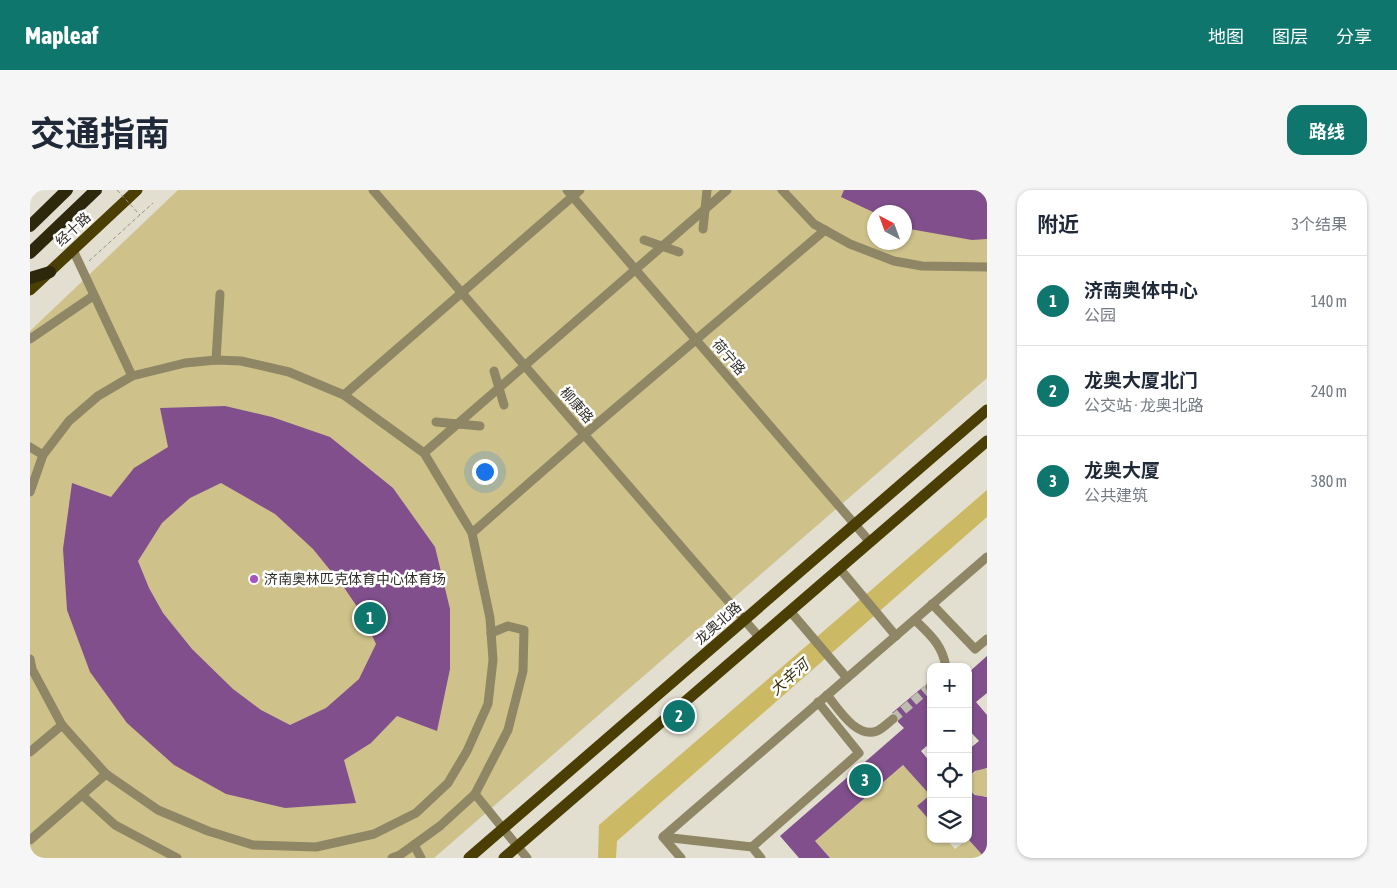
<!DOCTYPE html>
<html lang="zh">
<meta charset="utf-8">
<style>
:root{--surface:#fff;--page:#f6f6f7;--text:#1f2937;--muted:#747a83;--line:#e0e1e3;--accent:#0f766e}
body{margin:0;font-family:"Asap Condensed","Noto Sans SC",sans-serif;background:var(--page);color:var(--text)}
.controls{position:absolute;right:15px;bottom:15px;display:grid;overflow:hidden;border-radius:10px;box-shadow:0 1px 4px #0004}
.controls button{width:45px;height:45px;display:grid;place-items:center;padding:0;border:0;border-bottom:1px solid var(--line);background:var(--surface);color:var(--text);font:25px sans-serif}
.compass{position:absolute;left:837px;top:15px;width:45px;height:45px;border-radius:50%;background:var(--surface);box-shadow:0 1px 4px #0004;rotate:319deg}
.you{position:absolute;left:454px;top:281px;width:18px;height:18px;margin:-12px;border:4px solid #fff;border-radius:50%;background:#1a73e8;box-shadow:0 0 0 8px #1a73e833}
.badge{display:grid;place-items:center;width:32px;height:32px;border-radius:50%;background:var(--accent);color:#fff;font-size:16px;font-weight:700}
.pin{position:absolute;translate:-50% -50%;border:2px solid #fff;box-shadow:0 1px 5px #0006}
.list{margin:0;padding:0;list-style:none}
h2{display:flex;justify-content:space-between;align-items:center;height:65px;margin:0;padding:0 20px;font-size:21px}
h2 small{font-size:16px;font-weight:400;color:var(--muted)}
.list li{display:grid;grid-template-columns:32px 1fr auto;gap:15px;align-items:center;box-sizing:border-box;height:90px;padding:0 20px;border-top:1px solid var(--line)}
.list b{display:block;font-size:19px;white-space:nowrap}
.list p{margin:0;font-size:16px;white-space:nowrap;color:var(--muted)}
.list em{font-size:16px;font-style:normal;color:var(--muted)}
.icon{flex:none;width:28px;height:28px;fill:none;stroke:currentColor;stroke-width:2;stroke-linecap:round;stroke-linejoin:round}
.map{position:relative;flex:none;width:957px;height:668px;overflow:hidden;border-radius:15px}
header{display:flex;align-items:center;gap:30px;box-sizing:border-box;height:70px;padding:0 25px;background:var(--accent);color:#fff}
header strong{font-size:24px}
nav{display:flex;gap:28px;margin-inline-start:auto;font-size:18px}
.intro{display:flex;align-items:center;justify-content:space-between;box-sizing:border-box;height:120px;padding:0 30px}
h1{margin:0;font-size:35px}
.button{padding:12px 22px;border-radius:15px;background:var(--accent);color:#fff;font-size:18px;font-weight:700}
main{display:flex;gap:30px;padding:0 30px}
aside{flex:1;background:var(--surface);border-radius:15px;box-shadow:0 1px 4px #0004}
.map>svg:first-child{display:block}
</style>
<header>
<strong>Mapleaf</strong>
<nav><a>地图</a><a>图层</a><a>分享</a></nav>
</header>
<div class="intro"><h1>交通指南</h1><a class="button">路线</a></div>
<main>
<div class="map">
<svg width="957" height="668" viewBox="0 0 957 668">
<rect width="100%" height="100%" fill="#e2dfd1"/>
<g fill="#cec28a" fill-rule="evenodd">
<path d="M148,0H957V188L404,668H0V141ZM844,22H874V52H844Z"/>
<path d="M873,575L900,605L887,616L901,632V649H916L925,659L938,649L955,668H800L785,651Z"/>
<path d="M954,578L957,579V606C936,609 930,584 954,578Z"/>
</g>
<path fill="#ccb963" d="M957,300V327L587,651L586,668H568L569,635Z"/>
<g fill="#804f8c" fill-rule="evenodd">
<path d="M814,0H957V49L942,50L874,38V22H843L811,7Z"/>
<path d="M195,216L242,227L300,247L363,298L405,357L420,419V479L407,541L367,526L341,553L314,570L326,613L255,618L196,604L144,575L97,533L60,482L37,420L33,359L42,293L81,307L104,278L138,257L130,218ZM191,293L245,324L283,359L313,396L332,424L346,454L329,489L296,518L260,535L231,520L203,499L162,459L133,423L119,398L108,371L132,333L160,308Z"/>
<path d="M957,466V503L946,512L957,525V578L945,581L938,587V560L949,551L938,539V483Z"/>
<path d="M894,496L895,501L901,503V552L891,561L901,573V632L887,616L900,605L873,575L785,651L800,668H769L750,646L874,538L868,532V525L862,523Z"/>
<path d="M938,599L945,605L957,607V668H955L938,649Z"/>
</g>
<g fill="none" stroke-linecap="round" stroke-linejoin="round">
<path stroke="#bebcaf" stroke-width="9" stroke-dasharray="9 4.5" stroke-linecap="butt" d="M863,529L900,497"/>
<path stroke="#959389" stroke-width="1" stroke-dasharray="4 2.5" stroke-linecap="butt" d="M59,71L123,13"/>
<g stroke="#8e8664" stroke-width="9">
<path d="M343,0L730,448"/>
<path d="M537,0L840,352"/>
<path d="M752,0L784,34L820,54L864,71L892,76L957,77"/>
<path d="M43,60L102,186"/>
<path d="M0,149L63,106"/>
<path d="M186,170L190,104"/>
<path d="M314,205L550,0"/>
<path d="M0,257L13,265"/>
<path d="M394,263L697,0"/>
<path d="M0,302L13,265L39,231L68,206L102,186L155,173L186,170L211,171L259,182L314,205L394,263L442,343L460,428L463,470L458,514L437,561L418,593L386,623L344,644L286,657L223,655L178,641L128,620L76,584L32,535L2,479L0,469"/>
<path d="M442,343L555,244L795,40"/>
<path d="M810,379L866,446"/>
<path d="M902,414L945,459L957,449"/>
<path d="M760,421L817,488"/>
<path d="M885,430C900,445 912,454 916,477"/>
<path d="M900,497H901"/>
<path d="M797,505C808,518 826,549 847,541C852,539 858,533 863,529"/>
<path d="M0,562L32,535"/>
<path d="M445,604L497,668"/>
<path d="M52,605L85,635L147,668"/>
<path d="M633,647L722,657L731,668"/>
<path d="M0,650L76,584"/>
<path d="M384,655L391,668"/>
<path d="M722,657L829,563L788,512"/>
<path d="M362,668L370,665L410,636L445,604L478,540L493,481L494,440L478,436L461,443"/>
<path d="M651,668L633,647L957,367"/>
</g>
<g stroke="#4a3e02" stroke-width="11">
<path d="M0,100L107,0"/>
<path d="M439,668L957,220"/>
<path d="M474,668L957,251"/>
</g>
<g stroke="#2d270b" stroke-width="12">
<path d="M0,36L37,0"/>
<path d="M0,63L66,0"/>
<path d="M0,88L20,82"/>
</g>
<path stroke="#959389" stroke-width="1" stroke-dasharray="4 2.5" stroke-linecap="butt" d="M87,0L110,25"/>
<g stroke="#8e8664" stroke-width="9">
<path d="M673,39L677,0"/>
<path d="M614,50L649,62"/>
<path d="M464,181L474,215"/>
<path d="M406,232L450,236"/>
</g>
</g>
<circle fill="#a951be" stroke="#fff" stroke-width="2" cx="224" cy="389" r="5"/>
<g text-anchor="middle" dominant-baseline="central" stroke-width="5" stroke-linejoin="round" paint-order="stroke">
<g font-size="14" fill="#302e29" stroke="#fff">
<text transform="translate(43 39) rotate(-43)">经十路</text>
<text transform="translate(699 167) rotate(49)">荷宁路</text>
<text transform="translate(547 215) rotate(49)">柳康路</text>
<text transform="translate(688 433) rotate(-41)">龙奥北路</text>
</g>
<g font-size="14" fill="#302e29" stroke="#fff" text-anchor="start">
<text x="234" y="389">济南奥林匹克体育中心体育场</text>
</g>
<g font-size="15" font-style="italic" fill="#383009" stroke="#fff">
<text transform="translate(759 487) rotate(-41)">大辛河</text>
</g>
</g>
</svg>
<div class="controls">
<button>+</button>
<button>−</button>
<button><svg class="icon" aria-label="locate" viewBox="0 0 24 24"><circle cx="12" cy="12" r="6"/><path d="M12 2v4M12 18v4M2 12h4M18 12h4"/></svg></button>
<button><svg class="icon" aria-label="layers" viewBox="0 0 24 24"><path d="M12 4l9 5-9 5-9-5zM3 14l9 5 9-5"/></svg></button>
</div>
<svg class="compass" viewBox="-18 -18 36 36"><path d="M0-13l5 13h-10z" fill="#e53935"/><path d="M0 13l5-13h-10z" fill="#747a83"/></svg>
<div class="you"></div>
<div class="pin badge" style="left:340px;top:428px">1</div>
<div class="pin badge" style="left:649px;top:526px">2</div>
<div class="pin badge" style="left:835px;top:590px">3</div>
</div>
<aside>
<h2>附近<small>3个结果</small></h2>
<ul class="list">
<li><span class="badge">1</span><div><b>济南奥体中心</b><p>公园</p></div><em>140 m</em></li>
<li><span class="badge">2</span><div><b>龙奥大厦北门</b><p>公交站 · 龙奥北路</p></div><em>240 m</em></li>
<li><span class="badge">3</span><div><b>龙奥大厦</b><p>公共建筑</p></div><em>380 m</em></li>
</ul>
</aside>
</main>
